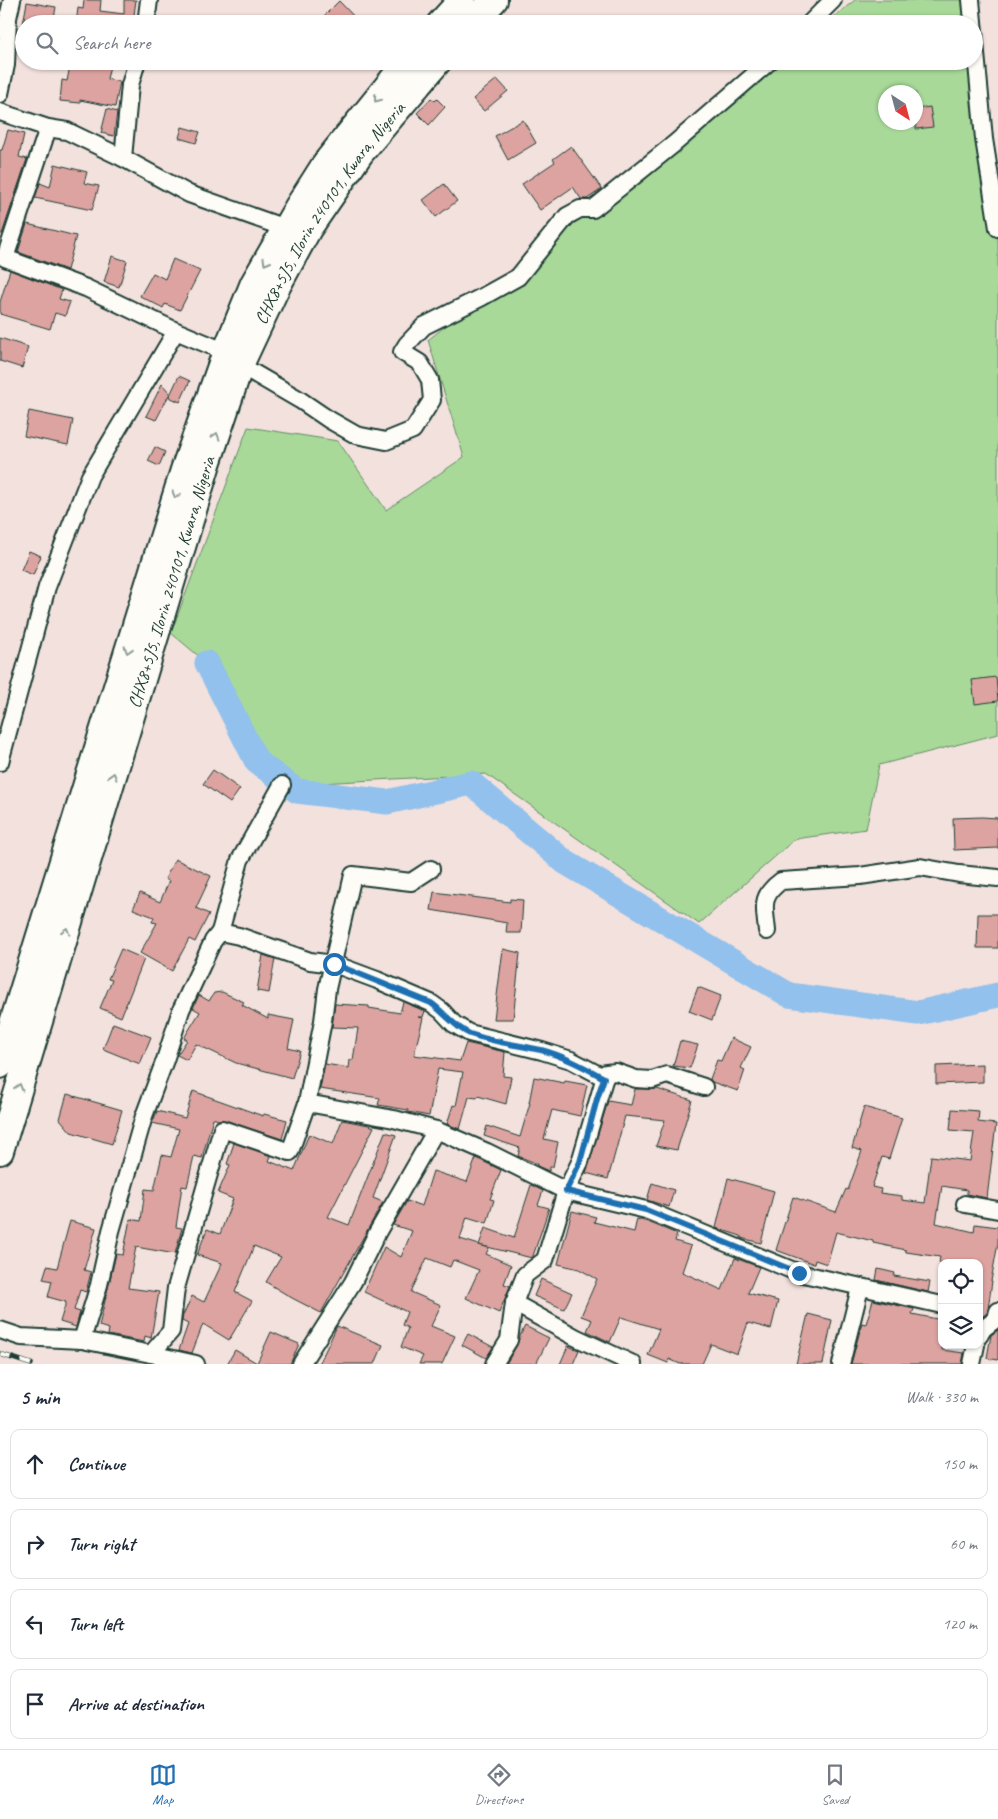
<!DOCTYPE html>
<meta charset="utf-8">
<style>
:root{--surface:#fff;--page:#f2f2f3;--text:#1f2937;--muted:#747a83;--line:#e0e1e3;--accent:#1f6fb2}
body{margin:0;font-family:Caveat,sans-serif;background:var(--page);color:var(--text)}
.controls{position:absolute;right:15px;bottom:15px;display:grid;overflow:hidden;border-radius:10px;box-shadow:0 1px 4px #0004}
.controls button{width:45px;height:45px;display:grid;place-items:center;padding:0;border:0;border-bottom:1px solid var(--line);background:var(--surface);color:var(--text);font:25px sans-serif}
.compass{position:absolute;left:878px;top:85px;width:45px;height:45px;border-radius:50%;background:var(--surface);box-shadow:0 1px 4px #0004;rotate:144deg}
.stop{position:absolute;width:15px;height:15px;margin:-11px;border:4px solid #1f6fb2;border-radius:50%;background:#fff}
.stop.end{background:#1f6fb2;border-color:#fff;box-shadow:0 1px 5px #0008}
.list{margin:0;padding:0;list-style:none}
h2{display:flex;justify-content:space-between;align-items:center;height:65px;margin:0;padding:0 20px;font-size:21px}
h2 small{font-size:16px;font-weight:400;color:var(--muted)}
.list li{display:grid;grid-template-columns:32px 1fr auto;gap:15px;align-items:center;box-sizing:border-box;height:70px;margin:0 10px 10px;padding:0 10px;border:1px solid var(--line);border-radius:10px}
.list b{display:block;font-size:19px;white-space:nowrap}
.list em{font-size:16px;font-style:normal;color:var(--muted)}
.icon{flex:none;width:28px;height:28px;fill:none;stroke:currentColor;stroke-width:2;stroke-linecap:round;stroke-linejoin:round}
.map{position:relative;flex:none;width:998px;height:1364px;overflow:hidden}
.search{position:absolute;background:var(--surface);box-shadow:0 1px 4px #0004;left:15px;right:15px;top:15px;height:55px;display:flex;align-items:center;gap:12px;box-sizing:border-box;padding:0 18px;border-radius:28px;color:var(--muted);font-size:19px}
.sheet{height:385px;background:var(--surface)}
nav{display:flex;justify-content:space-around;align-items:center;box-sizing:border-box;height:70px;border-top:1px solid var(--line);background:var(--surface);font-size:14px;color:var(--muted)}
nav a{display:grid;justify-items:center;gap:2px}
nav .on{color:var(--accent)}
.map>svg:first-child{display:block}
</style>
<div class="map">
<svg width="998" height="1364" viewBox="0 0 998 1364">
<rect width="100%" height="100%" fill="#f3e1dd"/>
<filter id="ink" filterUnits="userSpaceOnUse"><feTurbulence type="fractalNoise" baseFrequency=".02" numOctaves="2"/><feDisplacementMap in="SourceGraphic" scale="10" xChannelSelector="R" yChannelSelector="G"/><feConvolveMatrix kernelMatrix="1 2 1 2 8 2 1 2 1" color-interpolation-filters="sRGB"/></filter>
<g filter="url(#ink)">
<g fill="#a8d999" stroke="#648b66" fill-rule="evenodd">
<path d="M855,0H966L969,24H825Z"/>
<path d="M778,61H974L998,242V734L879,765L866,829L795,839L699,924L486,774L282,785L207,663L171,633L248,427L338,441L386,510L464,457L428,340ZM886,92H916V122H886Z"/>
</g>
<g fill="none" stroke-linecap="round" stroke-linejoin="round">
<path stroke="#91c1ec" stroke-width="25" d="M207,663L257,762L297,791L387,802L471,783L565,862L789,995L918,1013L998,995"/>
</g>
<g fill="#dda3a0" stroke="#1f3d34">
<path d="M84,0H101L100,11L124,14V0H136L134,15L137,16L136,24H76L78,8L83,9Z"/>
<path d="M339,1L361,24H316Z"/>
<path d="M27,2L56,7L53,24H23Z"/>
<path d="M71,61H111L107,79L120,82L115,107L80,100V103L60,101L62,80L67,81Z"/>
<path d="M497,79L508,91L484,111L473,99Z"/>
<path d="M431,98L435,101L437,99L445,107L429,125L417,113Z"/>
<path d="M930,107L933,127L916,129V109Z"/>
<path d="M107,109L117,112L114,136L101,133Z"/>
<path d="M523,120L536,143L508,160L495,136Z"/>
<path d="M182,127L200,132L196,143L179,138Z"/>
<path d="M8,130L24,134L19,157L27,159L2,234H0V150H2Z"/>
<path d="M571,146L602,189L587,199H581L573,187L540,210L522,184L555,162L553,159Z"/>
<path d="M55,164L87,172L84,183L99,186L92,210L35,198L40,183L50,187Z"/>
<path d="M444,184L457,201L436,217L423,200Z"/>
<path d="M27,224L76,236L67,270L18,252Z"/>
<path d="M112,256L127,261L119,287L104,282Z"/>
<path d="M173,259L200,271L180,310L165,304L163,308L140,296L153,273L165,279Z"/>
<path d="M10,270L62,290L59,299L70,302L65,316L55,313L50,329L0,314V302Z"/>
<path d="M0,338L28,347L22,368L0,361Z"/>
<path d="M179,376L190,381L180,402L169,397Z"/>
<path d="M162,384L170,393L156,420L146,416Z"/>
<path d="M29,411L73,420L68,445L24,436Z"/>
<path d="M155,447L165,452L159,466L148,461Z"/>
<path d="M29,551L41,556L33,575L21,570Z"/>
<path d="M996,677L998,701L975,704L972,680Z"/>
<path d="M213,770L240,789L230,803L203,784Z"/>
<path d="M982,817L998,818V848L954,850L953,818Z"/>
<path d="M175,859L211,876L196,908L209,914L195,942L189,939L172,971L140,953L157,923L152,922L154,917L133,909L140,893L160,902L169,881L165,879Z"/>
<path d="M434,892L510,902V899L523,900L521,933H506L507,923L431,910Z"/>
<path d="M978,914H998V948H977Z"/>
<path d="M121,949L144,959L121,1017L100,1008L112,980L108,979Z"/>
<path d="M503,949L520,953L513,1019H494Z"/>
<path d="M263,955L275,959L269,993L257,991Z"/>
<path d="M698,987L721,996L712,1020L689,1011Z"/>
<path d="M222,992L244,1002L242,1005L268,1019V1015L294,1020L288,1048L300,1051L292,1078L236,1063L196,1044L187,1060L177,1055L187,1040L184,1038L200,1012L193,1008L199,995L209,1001L214,993Z"/>
<path d="M403,1002L425,1011L423,1017H418L423,1018L414,1055L460,1061L466,1043L505,1052L503,1076L511,1077L506,1104L478,1096L477,1098L469,1097L460,1129L447,1124L453,1105L456,1106L463,1072L438,1069L429,1116L408,1112V1110L378,1105L380,1098L320,1089L325,1064L349,1068L350,1060H353L358,1028L332,1027L335,1004L369,1006V1008L400,1013Z"/>
<path d="M113,1023L151,1037L140,1064L103,1049Z"/>
<path d="M731,1038L751,1047L741,1068L745,1070L738,1091L712,1082L710,1079L717,1060L721,1061Z"/>
<path d="M680,1041L698,1045L690,1068L673,1066Z"/>
<path d="M983,1064V1082L936,1084V1066Z"/>
<path d="M534,1077L564,1083L565,1081L587,1085L580,1116L552,1110L544,1139L558,1142L553,1167H550L549,1171L537,1166L538,1164L518,1156L520,1148L484,1136L487,1126L520,1137L530,1103H529Z"/>
<path d="M635,1089H657L692,1100L677,1150L656,1146L665,1120L625,1116L608,1179L586,1173L608,1101L631,1105Z"/>
<path d="M193,1091L263,1116L264,1114L287,1120L282,1139L225,1120H218L213,1118L202,1158L194,1156L187,1187L182,1186L176,1227L182,1228L175,1254L136,1247L128,1288L159,1292L151,1338L145,1336L144,1342L108,1335L109,1329L99,1326L116,1254L123,1255L130,1219L141,1221L145,1189L154,1190L162,1155L171,1157L179,1129L152,1123L154,1119L157,1111L185,1118Z"/>
<path d="M67,1094L122,1110L112,1144L71,1132L60,1119Z"/>
<path d="M864,1107L902,1118L889,1159L882,1157L872,1187L881,1189L880,1193L902,1196V1200L925,1203L931,1156L970,1161L974,1132L950,1130L952,1109L979,1111L978,1122L996,1124L987,1198L967,1194V1190L942,1186L936,1223L974,1232L975,1224L998,1227V1243L991,1281H992L988,1309L987,1313L979,1319V1263H939L940,1257L906,1252V1250L873,1243V1241L836,1232L827,1264L815,1260L814,1264L776,1250L793,1197L836,1212L846,1189L848,1190L862,1151L852,1148Z"/>
<path d="M342,1120L369,1125L374,1127L328,1217L349,1225L385,1132L396,1135L373,1198L383,1202L321,1313L292,1298L266,1282L281,1257L254,1246L235,1292L252,1301L229,1340L203,1324L192,1353L179,1350L188,1324L182,1321L183,1315L192,1296L204,1302L222,1263L197,1255L207,1229L220,1234L233,1199L218,1193L230,1165L227,1164L234,1143L271,1156L269,1161L294,1171L309,1134L333,1144Z"/>
<path d="M476,1158L501,1170L490,1199L494,1200L487,1223L467,1217L460,1239L489,1248L486,1254L511,1265L504,1284L510,1286L499,1313L466,1298L479,1270L453,1260L450,1267L427,1258L411,1292L441,1305L431,1326L455,1336L442,1364H419L423,1356L401,1347L408,1328L402,1325L407,1312L364,1292L384,1247L401,1257L412,1231L393,1225L407,1201L422,1206L433,1171L467,1182Z"/>
<path d="M728,1178L774,1191L761,1243L741,1238V1236L716,1228Z"/>
<path d="M652,1183L674,1190L669,1207L647,1200Z"/>
<path d="M531,1185L543,1191L538,1205L549,1208L533,1256L532,1258L479,1245L485,1228L514,1238Z"/>
<path d="M572,1211L596,1217L594,1222L634,1232L637,1219L648,1222L677,1234L675,1241L691,1246L682,1272L722,1290L735,1258L759,1267L748,1293L778,1301L771,1329L748,1323L737,1354L711,1344L702,1364H680L669,1359L668,1363L648,1355L659,1329L621,1317L610,1342L587,1331L592,1320L581,1316L597,1279L579,1269L558,1264Z"/>
<path d="M70,1221L96,1228L84,1270L91,1272L86,1292L80,1290L74,1310L80,1312L76,1327L60,1322L66,1302L48,1297L52,1281L43,1279L47,1266L57,1268Z"/>
<path d="M878,1269L895,1273L894,1276L930,1282L928,1292L876,1280Z"/>
<path d="M541,1279L572,1293L564,1309L534,1296Z"/>
<path d="M873,1300L914,1309L912,1314L942,1320V1350L964,1353L962,1364H851L862,1323L866,1324Z"/>
<path d="M808,1314L832,1320L823,1364H796Z"/>
<path d="M337,1326L383,1345L375,1364H319Z"/>
<path d="M525,1326L549,1338L536,1364H506L517,1345L520,1336Z"/>
<path d="M998,1330V1360L987,1358L991,1335Z"/>
<path d="M271,1332L299,1344L290,1364H227L235,1350L257,1363Z"/>
<path d="M468,1334L493,1347L486,1358L462,1345Z"/>
<path d="M568,1346L579,1350L573,1364H560Z"/>
</g>
<g fill="none" stroke-linecap="round" stroke-linejoin="round">
<defs>
<g id="street">
<path d="M971,0L984,139L998,228"/>
<path d="M146,24L149,0"/>
<path d="M809,24L833,0"/>
<path d="M0,94L6,65L8,18L12,0"/>
<path d="M0,112L48,128L67,131L123,158L189,194L285,228"/>
<path d="M48,128L5,258L86,288L176,331"/>
<path d="M123,158L130,85L137,61"/>
<path d="M240,365L300,400L328,419L356,435L386,441L413,430L432,400L430,380L420,363L402,352L407,344L424,326L482,297L518,277L567,216L580,209H593L674,144L770,61"/>
<path d="M0,762L47,587L90,476L176,331L226,352"/>
<path d="M767,931C765,908 759,897 781,881L860,876L920,867L959,874L998,878"/>
<path d="M220,932L240,860L282,785"/>
<path d="M307,1103L394,1119L436,1130L487,1152L566,1191L646,1210L799,1273L942,1305"/>
<path d="M965,1204L998,1210"/>
<path d="M514,1303L575,1337L633,1364"/>
<path d="M0,1330L21,1337L82,1340L151,1354L171,1331L176,1288L222,1129L290,1152L307,1103L323,1021L327,989L353,875L411,882L431,869"/>
<path d="M979,1336L983,1329L996,1319L998,1311"/>
<path d="M82,1340L99,1285L111,1231L144,1116L165,1060L181,1010L213,941L220,932L239,936L310,961L334,964L377,980L431,1003L442,1011L454,1024L469,1033L542,1051L571,1060L605,1078"/>
<path d="M151,1354L196,1364"/>
<path d="M301,1364L353,1282L377,1233L436,1130"/>
<path d="M494,1364L509,1340L514,1303L525,1275L545,1260L566,1191L580,1162L606,1073L616,1072L636,1079L652,1080L667,1075L704,1087"/>
<path d="M841,1364L860,1288"/>
<path d="M972,1364L976,1345"/>
</g>
<g id="primary">
<path d="M440,24L462,0"/>
<path d="M471,24L494,0"/>
<path d="M0,1065L184,470L226,352L254,283L298,207L326,163L408,61"/>
<path id="s1" d="M0,1151L206,467L240,365L276,288L308,229L361,152L438,61"/>
</g>
</defs>
<use href="#street" stroke="#1f3d34" stroke-width="20"/>
<use href="#primary" stroke="#1f3d34" stroke-width="30"/>
<use href="#street" stroke="#fdfcf7" stroke-width="16"/>
<use href="#primary" stroke="#fdfcf7" stroke-width="26"/>
<defs>
<path id="rail" d="M0,1354L31,1364"/>
</defs>
<use href="#rail" stroke="#1f3d34" stroke-width="5.5"/>
<use href="#rail" stroke="#fdfcf7" stroke-width="4" stroke-dasharray="11" stroke-linecap="butt"/>
</g>
<defs><path id="oneway-chevron" d="M-2-3.5L2.5 0L-2 3.5" fill="none" stroke-width="1.6" stroke-linecap="round" stroke-linejoin="round" transform="scale(1.25)"/></defs>
<g stroke="#8e9c96">
<use href="#oneway-chevron" transform="translate(377 99) rotate(128)"/>
<use href="#oneway-chevron" transform="translate(266 262) rotate(120)"/>
<use href="#oneway-chevron" transform="translate(216 436) rotate(-72)"/>
<use href="#oneway-chevron" transform="translate(176 495) rotate(107)"/>
<use href="#oneway-chevron" transform="translate(128 650) rotate(107)"/>
<use href="#oneway-chevron" transform="translate(113 776) rotate(-73)"/>
<use href="#oneway-chevron" transform="translate(66 931) rotate(-73)"/>
<use href="#oneway-chevron" transform="translate(19 1087) rotate(-73)"/>
</g>
</g>
<g fill="none" stroke-linecap="round" stroke-linejoin="round" filter="url(#ink)">
<path stroke="#1f6fb2" stroke-width="6" d="M334,964L431,1003C445,1013 454,1027 470,1034C493,1042 518,1045 541,1050C564,1056 584,1067 604,1078L597,1099L580,1162L566,1191L646,1210L799,1273"/>
</g>
<g text-anchor="middle" dominant-baseline="central" stroke-width="5" stroke-linejoin="round" paint-order="stroke">
<g font-size="18" fill="#1f3d34" stroke="#fdfcf7">
<text stroke="none"><textPath href="#s1" startOffset="999">CHX8+5J5, Ilorin 240101, Kwara, Nigeria</textPath></text>
<text stroke="none"><textPath href="#s1" startOffset="594">CHX8+5J5, Ilorin 240101, Kwara, Nigeria</textPath></text>
</g>
</g>
</svg>
<div class="controls">
<button><svg class="icon" aria-label="locate" viewBox="0 0 24 24"><circle cx="12" cy="12" r="6"/><path d="M12 2v4M12 18v4M2 12h4M18 12h4"/></svg></button>
<button><svg class="icon" aria-label="layers" viewBox="0 0 24 24"><path d="M12 4l9 5-9 5-9-5zM3 14l9 5 9-5"/></svg></button>
</div>
<svg class="compass" viewBox="-18 -18 36 36"><path d="M0-13l5 13h-10z" fill="#e53935"/><path d="M0 13l5-13h-10z" fill="#747a83"/></svg>
<div class="stop" style="left:334px;top:964px"></div>
<div class="stop end" style="left:799px;top:1273px"></div>
<div class="search"><svg class="icon" aria-label="search" viewBox="0 0 24 24"><circle cx="10" cy="10" r="6"/><path d="M15 15l6 6"/></svg>Search here</div>
</div>
<section class="sheet">
<h2>5 min<small>Walk · 330 m</small></h2>
<ul class="list">
<li><svg class="icon" aria-label="ahead" viewBox="0 0 24 24"><path d="M12 20V5M6 11l6-6 6 6"/></svg><div><b>Continue</b></div><em>150 m</em></li>
<li><svg class="icon" aria-label="right" viewBox="0 0 24 24"><path d="M7 20v-9h11M14 6l5 5-5 5"/></svg><div><b>Turn right</b></div><em>60 m</em></li>
<li><svg class="icon" aria-label="left" viewBox="0 0 24 24"><path d="M17 20v-9H6M10 6l-5 5 5 5"/></svg><div><b>Turn left</b></div><em>120 m</em></li>
<li><svg class="icon" aria-label="arrive" viewBox="0 0 24 24"><path d="M6 21V4h12l-3 4 3 4H6"/></svg><div><b>Arrive at destination</b></div></li>
</ul>
</section>
<nav>
<a class="on"><svg class="icon" aria-label="map" viewBox="0 0 24 24"><path d="M3 6l6-2 6 2 6-2v14l-6 2-6-2-6 2zM9 4v14M15 6v14"/></svg>Map</a>
<a><svg class="icon" aria-label="directions" viewBox="0 0 24 24"><path d="M12 3l9 9-9 9-9-9zM9 14v-3h6M13 9l2 2-2 2"/></svg>Directions</a>
<a><svg class="icon" aria-label="saved" viewBox="0 0 24 24"><path d="M7 4h10v16l-5-4-5 4z"/></svg>Saved</a>
</nav>
